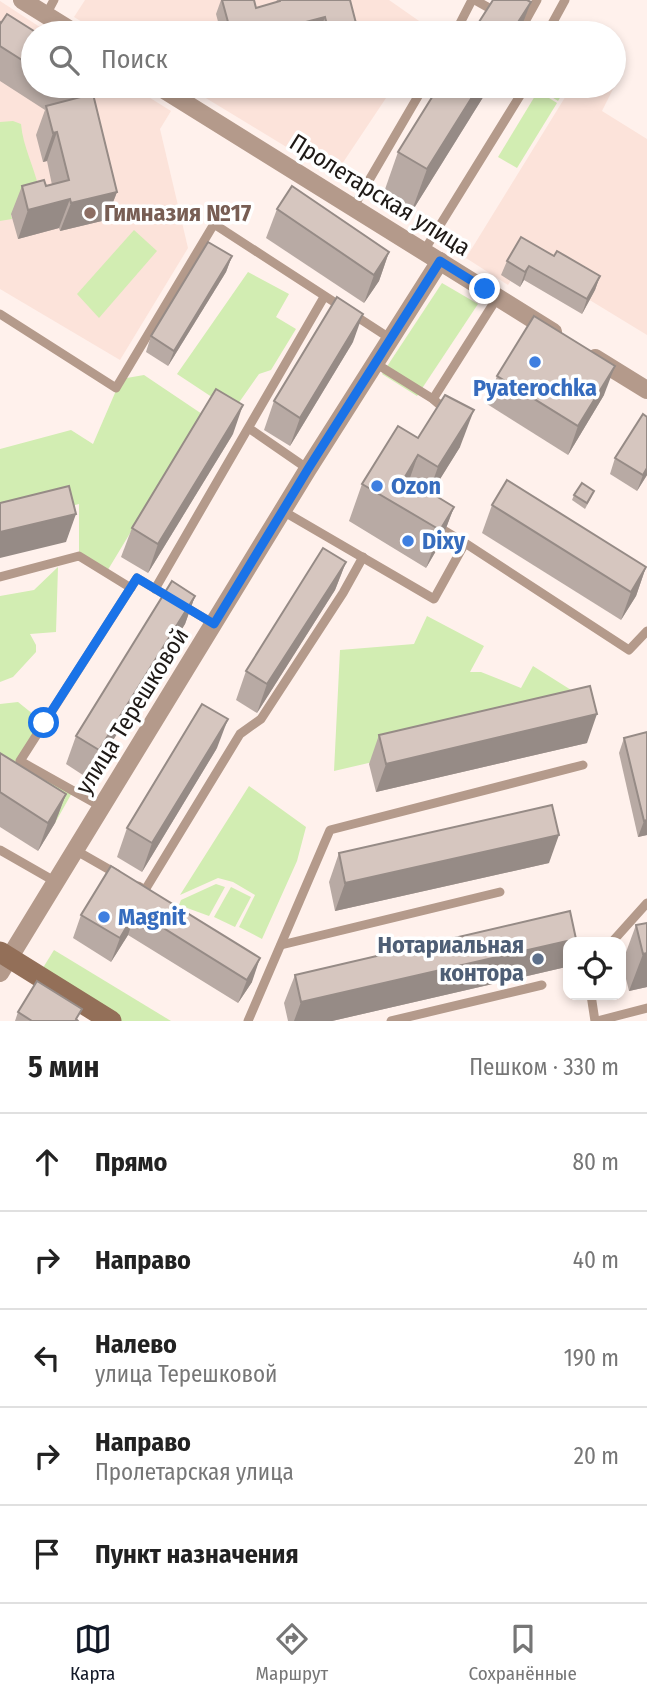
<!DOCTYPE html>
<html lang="ru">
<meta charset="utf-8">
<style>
:root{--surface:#fff;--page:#f6f6f6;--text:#222;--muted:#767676;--line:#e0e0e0;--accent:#111827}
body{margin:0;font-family:"Fira Sans Condensed",sans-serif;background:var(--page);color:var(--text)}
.controls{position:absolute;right:21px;bottom:21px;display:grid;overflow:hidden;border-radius:14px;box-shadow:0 4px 10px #0003}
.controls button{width:63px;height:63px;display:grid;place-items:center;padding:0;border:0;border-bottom:2px solid var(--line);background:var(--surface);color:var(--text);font:35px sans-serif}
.stop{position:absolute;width:21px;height:21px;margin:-16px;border:5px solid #1a73e8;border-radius:50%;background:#fff}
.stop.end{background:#1a73e8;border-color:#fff;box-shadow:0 2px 7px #0008}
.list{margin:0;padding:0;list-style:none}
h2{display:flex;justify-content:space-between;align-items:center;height:91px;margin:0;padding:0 28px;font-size:30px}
h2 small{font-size:23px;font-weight:400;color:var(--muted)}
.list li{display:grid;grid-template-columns:46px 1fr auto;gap:21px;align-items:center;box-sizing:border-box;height:98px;padding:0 28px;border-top:2px solid var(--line)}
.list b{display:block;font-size:26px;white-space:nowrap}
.list p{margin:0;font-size:23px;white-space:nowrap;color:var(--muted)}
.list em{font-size:23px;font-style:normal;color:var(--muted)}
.icon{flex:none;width:38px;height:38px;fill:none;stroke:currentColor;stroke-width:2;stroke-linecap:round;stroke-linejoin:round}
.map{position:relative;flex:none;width:647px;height:1021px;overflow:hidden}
.search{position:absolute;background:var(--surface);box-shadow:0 4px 10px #0003;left:21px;right:21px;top:21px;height:77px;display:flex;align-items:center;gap:18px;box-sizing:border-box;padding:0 24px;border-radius:38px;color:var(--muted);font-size:26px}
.sheet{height:581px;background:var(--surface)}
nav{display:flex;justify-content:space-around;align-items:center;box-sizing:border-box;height:98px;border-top:2px solid var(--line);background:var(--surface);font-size:19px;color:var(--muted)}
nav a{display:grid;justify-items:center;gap:4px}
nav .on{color:var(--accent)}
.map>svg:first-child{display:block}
</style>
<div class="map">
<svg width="647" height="1021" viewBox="0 0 647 1021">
<rect width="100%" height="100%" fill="#fff1ec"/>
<g fill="#fce3da">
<path d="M85,0H389L432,30L430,33H100L74,17Z"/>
<path d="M0,1L49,33H33V86H131L171,111L160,129L188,248L120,360L0,289Z"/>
<path d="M186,86H394L334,176Z"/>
<path d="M572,86L614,87L602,111L647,139V335L524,260L508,285L466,258Z"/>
</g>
<g fill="#d2edb2">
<path d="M541,86H567L558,101L539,89Z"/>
<path d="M538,91L557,103L517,168L498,157Z"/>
<path d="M13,121L21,124C23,147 34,166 39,189L11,215L12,219L0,221V122Z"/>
<path d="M134,230L157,251L99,318L77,294Z"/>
<path d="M248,272L289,294L276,317L296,329L271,370L259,374L233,411L177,374Z"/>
<path d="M442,283L478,304L417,396L382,374Z"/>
<path d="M144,375L202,414L106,573L79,556V504L0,524V449L71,430L93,444L121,379Z"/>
<path d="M58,567L56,632L30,634L36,645V652L13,677L0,682V596L34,590Z"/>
<path d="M427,616L484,646L470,672H481L521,688L533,666L579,695L580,714L334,771L340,650L414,644Z"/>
<path d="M18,702L44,723L20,761L73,791L55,823L0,788V704Z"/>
<path d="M249,786L306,827L297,861L262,939L239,927L255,895L233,882L218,878L180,895Z"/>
<path d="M216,884L225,887L209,916L179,905L181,900Z"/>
<path d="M231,887L251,897L235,927L214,917Z"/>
<path d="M54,950L171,1021H121L41,971Z"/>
</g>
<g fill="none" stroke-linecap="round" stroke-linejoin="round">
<g stroke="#b49a8b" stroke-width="9">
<path d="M475,0L498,13"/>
<path d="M46,15L54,0"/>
<path d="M513,22L533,33"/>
<path d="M522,27L537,0"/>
<path d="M455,33L472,0"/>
<path d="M547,33L565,0"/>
<path d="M354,206L424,86"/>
<path d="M424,251L526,86"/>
<path d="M0,314L116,388L214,224L391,339"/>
<path d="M375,363L433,399L447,411"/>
<path d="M433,399L497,298"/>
<path d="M250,429L308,469"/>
<path d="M283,511L434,599L465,543L629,650L647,631"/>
<path d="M437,526L465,543"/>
<path d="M0,577L79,556L131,588"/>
<path d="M155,589L324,297"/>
<path d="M102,807L20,761L137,578L214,624"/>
<path d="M0,850L56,882"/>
<path d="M75,850L117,874"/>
<path d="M138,886L145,890L240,734L261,719L343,593L363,557"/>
<path d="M612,942L647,903"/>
<path d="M281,945L500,892"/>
<path d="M591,995L595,1021"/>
<path d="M248,1021L330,830L583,765"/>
<path d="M391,1021L542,985"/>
<path d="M597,1021L647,1008"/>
</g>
<g stroke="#b49a8b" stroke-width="18">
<path d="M22,0L75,33"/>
<path d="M158,86L553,332"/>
<path d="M595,358L647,390"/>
<path d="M0,973L308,469L440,261"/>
</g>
<path stroke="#936f58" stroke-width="21" d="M0,952L111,1021"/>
</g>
<g fill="#b8aaa4">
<path d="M221,0H254L256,8L276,2L277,0H350L354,33H221L216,14Z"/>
<path d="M0,22L33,33V86H85L117,192L106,220L60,231L59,228L18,239L11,214L22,186H46L52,185L47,161L43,162L36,135L45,110L0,81Z"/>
<path d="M490,86L411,213L383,195L398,152Z"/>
<path d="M277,209L389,252L379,281L364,303L266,238Z"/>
<path d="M232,256L226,272L168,366L146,352L151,336Z"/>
<path d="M554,256L600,276L595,290L582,314L524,280L520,287L501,275L507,261Z"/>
<path d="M353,342L290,446L264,430L274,401Z"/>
<path d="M497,376L604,395L568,455L487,404Z"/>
<path d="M233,434L148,573L121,557L132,528Z"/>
<path d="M418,438L460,447L431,493L454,507L440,544L426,568L349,521L362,484Z"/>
<path d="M615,458L647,475L637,491L610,474Z"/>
<path d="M574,495L592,496L585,509L572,500Z"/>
<path d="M492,505L646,567L636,596L621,620L482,533Z"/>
<path d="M346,562L335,590L257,713L236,700L246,671Z"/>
<path d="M195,596L185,624L89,779L66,764L76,736Z"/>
<path d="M647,732V835L638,837L619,753L624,738Z"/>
<path d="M379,735L587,743L376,792L369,764Z"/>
<path d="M217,748L142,872L117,857L127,828Z"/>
<path d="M0,753L66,794L55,823L38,851L0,827Z"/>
<path d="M339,853L549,863L335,911L329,882Z"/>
<path d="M111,866L252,982L238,1003L128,935L111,962L73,938L81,915Z"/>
<path d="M647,923V987L629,991L622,963L636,925Z"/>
<path d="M576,939L575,942H568L566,967L332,1021H288L284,1003L295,975Z"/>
<path d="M18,1012L78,1021H15Z"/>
</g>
<g fill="#968b86">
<path d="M531,2L519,33H511Z"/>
<path d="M325,17L319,33H287L302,23Z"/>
<path d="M286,27L284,33H263Z"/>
<path d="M357,27L354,33H331Z"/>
<path d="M479,86H490L411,213L427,169Z"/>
<path d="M57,132L47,161L43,162L53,133Z"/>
<path d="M117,192L106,220L60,231L71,203Z"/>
<path d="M70,199L59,228L18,239L28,210Z"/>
<path d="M389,252L379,281L364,303L374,275Z"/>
<path d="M232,256L226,272L168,366L174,351Z"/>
<path d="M529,266L524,280L520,287L525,272Z"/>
<path d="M600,276L595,290L582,314L587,299Z"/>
<path d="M363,314L353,342L290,446L300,418Z"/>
<path d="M615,366L604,395L568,455L578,426Z"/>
<path d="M243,405L233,434L148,573L158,544Z"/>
<path d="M474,410L460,447L424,505L438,467Z"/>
<path d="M418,455L405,492V477Z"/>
<path d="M647,468V475L637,491L643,475Z"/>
<path d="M454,507L440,544L426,568L440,530Z"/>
<path d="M76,514L66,542L0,558V532Z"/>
<path d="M346,562L335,590L257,713L267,684Z"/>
<path d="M646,567L636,596L621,620L631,592Z"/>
<path d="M195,596L185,624L89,779L99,750Z"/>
<path d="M597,714L587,743L376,792L386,764Z"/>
<path d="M228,719L217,748L142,872L152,843Z"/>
<path d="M66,794L55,823L38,851L48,823Z"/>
<path d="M647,820V835L638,837L644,821Z"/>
<path d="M559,835L549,863L335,911L345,883Z"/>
<path d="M136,911L128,935L111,962L120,938Z"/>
<path d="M576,939L575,942H568V960L566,967L332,1021H294L301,1002Z"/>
<path d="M647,953V987L629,991L643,954Z"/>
<path d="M260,958L252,982L238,1003L247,980Z"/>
</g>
<g fill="#d6c6bf" stroke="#968b86" stroke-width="2">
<path d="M222,0H254L256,8L280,1V0H350L357,27L329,33L325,17L302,23L303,28L287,32L286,27L263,33H231Z"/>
<path d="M493,0H527L531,2L511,33H472Z"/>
<path d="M7,14L37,33H33V67L0,46V22L1,23Z"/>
<path d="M62,86H85L87,96L93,94L117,192L71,203L70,199L28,210L22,186L44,180L46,186L69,180L57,132L53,133L46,106L81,97Z"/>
<path d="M439,86H479L427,169L398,152Z"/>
<path d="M292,186L389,252L374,275L277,209Z"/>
<path d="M521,237L554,256L557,251L600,276L587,299L529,266L525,272L507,261Z"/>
<path d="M208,242L232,256L174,351L151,336Z"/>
<path d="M337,297L363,314L300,418L274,401Z"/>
<path d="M534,316L615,366L578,426L497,376Z"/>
<path d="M216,389L243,405L158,544L132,528Z"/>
<path d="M445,395L474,410L438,467L418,455L405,477L454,507L440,530L362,484L398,426L418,438Z"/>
<path d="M643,414L647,417V468L643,475L615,458Z"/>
<path d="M507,480L646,567L631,592L492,505Z"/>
<path d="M582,483L594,491L587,503L574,495Z"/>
<path d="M69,486L76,514L0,532V503Z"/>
<path d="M323,548L346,562L267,684L246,671Z"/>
<path d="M172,581L195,596L99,750L76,736Z"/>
<path d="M590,686L597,714L386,764L379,735Z"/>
<path d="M202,704L228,719L152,843L127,828Z"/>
<path d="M647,732V820L644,821L624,738Z"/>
<path d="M0,753L66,794L48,823L0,792Z"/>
<path d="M552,805L559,835L345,883L339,853Z"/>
<path d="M111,866L260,958L247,980L136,911L120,938L81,915Z"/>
<path d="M570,911L576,939L301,1002L295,975Z"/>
<path d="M647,923V953L643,954L636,925Z"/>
<path d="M37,981L82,1009L76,1019L78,1021H32L18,1012Z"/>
</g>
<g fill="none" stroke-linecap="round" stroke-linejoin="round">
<path stroke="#1a73e8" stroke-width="9" d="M44,723L137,578L214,624L308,469L440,261L485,289"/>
</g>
<circle fill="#8d6e63" stroke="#fff" stroke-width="2.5" cx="90" cy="213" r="7"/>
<g fill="#3f7fe0" stroke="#fff" stroke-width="2.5">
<circle cx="535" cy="362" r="7"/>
<circle cx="377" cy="486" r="7"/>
<circle cx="408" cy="541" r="7"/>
<circle cx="104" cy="917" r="7"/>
</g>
<circle fill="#5c6f8a" stroke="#fff" stroke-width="2.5" cx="538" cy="959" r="7"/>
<g text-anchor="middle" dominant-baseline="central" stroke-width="7" stroke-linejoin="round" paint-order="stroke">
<g font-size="24" fill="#1e1916" stroke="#fff">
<text transform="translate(380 195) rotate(32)">Пролетарская улица</text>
<text transform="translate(132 711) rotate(-58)">улица Терешковой</text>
</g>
<g font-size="24" font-weight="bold" fill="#785e54" stroke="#fff" text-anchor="start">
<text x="104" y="213">Гимназия №17</text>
</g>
<g font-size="24" font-weight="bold" fill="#366cbe" stroke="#fff" text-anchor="start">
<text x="535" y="388" text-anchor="middle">Pyaterochka</text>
<text x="391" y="486">Ozon</text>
<text x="422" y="541">Dixy</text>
<text x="118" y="917">Magnit</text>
</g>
<g font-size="24" font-weight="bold" fill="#4e5e75" stroke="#fff" text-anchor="end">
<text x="524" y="945">Нотариальная<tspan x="524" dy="28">контора</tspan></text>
</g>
</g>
</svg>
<div class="controls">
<button><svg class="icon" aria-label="locate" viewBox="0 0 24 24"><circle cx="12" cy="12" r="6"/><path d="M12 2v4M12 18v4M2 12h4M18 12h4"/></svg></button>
</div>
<div class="stop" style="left:44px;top:723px"></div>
<div class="stop end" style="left:485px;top:289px"></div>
<div class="search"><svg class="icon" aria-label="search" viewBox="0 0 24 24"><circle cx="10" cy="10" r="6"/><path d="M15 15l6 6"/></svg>Поиск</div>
</div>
<section class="sheet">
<h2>5 мин<small>Пешком · 330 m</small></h2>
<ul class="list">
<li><svg class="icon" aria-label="ahead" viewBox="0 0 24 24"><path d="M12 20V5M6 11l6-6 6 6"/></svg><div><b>Прямо</b></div><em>80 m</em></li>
<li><svg class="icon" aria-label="right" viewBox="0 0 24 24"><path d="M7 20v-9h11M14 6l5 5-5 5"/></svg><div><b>Направо</b></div><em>40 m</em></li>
<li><svg class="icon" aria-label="left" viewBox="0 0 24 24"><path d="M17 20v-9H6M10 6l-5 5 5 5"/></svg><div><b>Налево</b><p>улица Терешковой</p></div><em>190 m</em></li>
<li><svg class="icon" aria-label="right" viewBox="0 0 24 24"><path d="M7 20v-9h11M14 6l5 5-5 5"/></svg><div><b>Направо</b><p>Пролетарская улица</p></div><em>20 m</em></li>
<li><svg class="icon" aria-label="arrive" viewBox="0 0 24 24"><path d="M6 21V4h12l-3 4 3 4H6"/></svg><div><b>Пункт назначения</b></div></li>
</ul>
</section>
<nav>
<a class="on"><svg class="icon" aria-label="map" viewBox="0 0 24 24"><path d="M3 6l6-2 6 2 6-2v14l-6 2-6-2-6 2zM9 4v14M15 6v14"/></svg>Карта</a>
<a><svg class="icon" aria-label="directions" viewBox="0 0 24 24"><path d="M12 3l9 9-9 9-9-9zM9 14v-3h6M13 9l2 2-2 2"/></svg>Маршрут</a>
<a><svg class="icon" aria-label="saved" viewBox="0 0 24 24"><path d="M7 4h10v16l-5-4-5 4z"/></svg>Сохранённые</a>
</nav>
